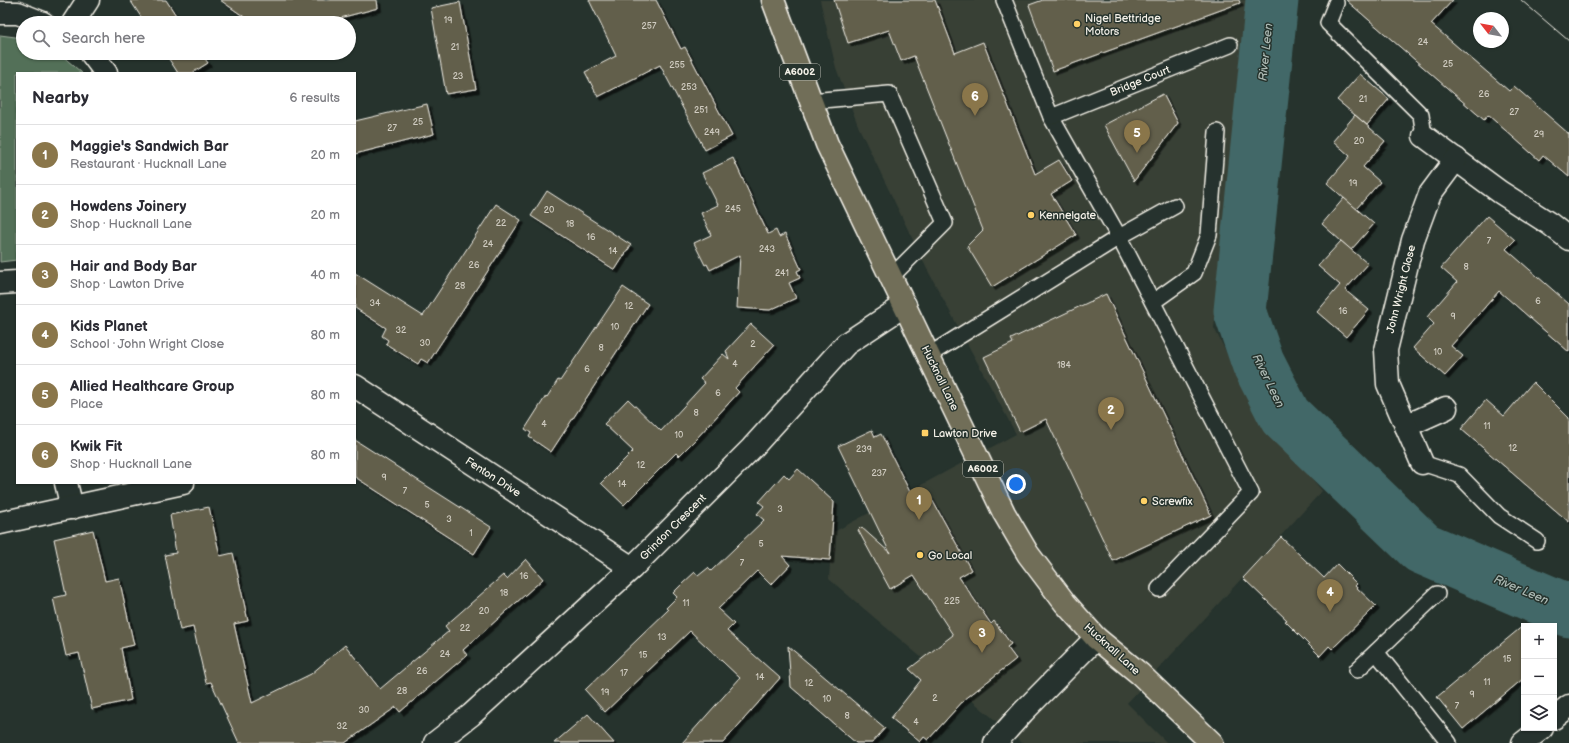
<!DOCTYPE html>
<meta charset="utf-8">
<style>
:root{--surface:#fff;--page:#f7f7f7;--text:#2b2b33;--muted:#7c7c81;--line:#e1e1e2;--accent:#8a764a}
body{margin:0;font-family:"Balsamiq Sans",sans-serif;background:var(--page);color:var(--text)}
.controls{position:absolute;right:12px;bottom:12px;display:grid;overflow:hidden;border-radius:0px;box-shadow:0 1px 3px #0004}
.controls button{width:36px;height:36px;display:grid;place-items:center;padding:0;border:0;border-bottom:1px solid var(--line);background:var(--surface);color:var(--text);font:20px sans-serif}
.compass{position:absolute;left:1473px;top:12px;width:36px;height:36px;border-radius:50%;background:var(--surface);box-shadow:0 1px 3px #0004;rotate:301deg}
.you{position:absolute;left:1016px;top:484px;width:14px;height:14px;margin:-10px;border:3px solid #fff;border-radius:50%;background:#1a73e8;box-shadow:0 0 0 6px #1a73e833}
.badge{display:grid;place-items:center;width:26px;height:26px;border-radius:50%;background:var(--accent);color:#fff;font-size:13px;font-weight:700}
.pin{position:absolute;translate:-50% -33px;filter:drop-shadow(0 1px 2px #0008)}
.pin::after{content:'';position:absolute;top:21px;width:14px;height:12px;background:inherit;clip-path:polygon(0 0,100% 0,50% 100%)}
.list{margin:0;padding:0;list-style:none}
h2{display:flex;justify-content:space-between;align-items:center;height:52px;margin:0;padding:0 16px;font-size:17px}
h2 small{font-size:13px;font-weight:400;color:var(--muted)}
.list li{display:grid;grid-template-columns:26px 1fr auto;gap:12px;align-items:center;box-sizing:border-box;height:60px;padding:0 16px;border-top:1px solid var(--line)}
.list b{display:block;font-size:15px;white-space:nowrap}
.list p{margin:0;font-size:13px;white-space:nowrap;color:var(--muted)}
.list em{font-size:13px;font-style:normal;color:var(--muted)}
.icon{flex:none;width:22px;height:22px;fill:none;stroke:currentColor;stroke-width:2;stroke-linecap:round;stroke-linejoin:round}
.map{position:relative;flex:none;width:1569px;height:743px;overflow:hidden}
.search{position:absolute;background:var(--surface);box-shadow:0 1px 3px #0004;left:16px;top:16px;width:340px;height:44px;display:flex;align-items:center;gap:10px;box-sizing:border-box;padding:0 14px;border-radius:22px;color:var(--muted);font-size:15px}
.panel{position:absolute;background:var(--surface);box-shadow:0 1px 3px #0004;left:16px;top:72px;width:340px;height:412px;border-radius:0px}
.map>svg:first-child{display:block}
</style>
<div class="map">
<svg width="1569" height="743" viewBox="0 0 1569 743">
<defs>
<filter id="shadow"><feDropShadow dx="3.5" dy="3.5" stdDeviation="0" flood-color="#0009"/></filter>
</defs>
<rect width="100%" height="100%" fill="#26332d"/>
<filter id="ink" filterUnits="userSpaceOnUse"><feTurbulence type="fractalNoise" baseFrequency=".025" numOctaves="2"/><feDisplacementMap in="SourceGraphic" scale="8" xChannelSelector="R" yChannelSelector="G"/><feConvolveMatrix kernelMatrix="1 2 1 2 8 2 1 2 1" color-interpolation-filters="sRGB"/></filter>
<g filter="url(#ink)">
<path fill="#384036" d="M820,0H1249L1214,328L1255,409L1322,491L1127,703L1167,743H1022L829,579L832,533L1016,434L927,269L859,128L836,68Z"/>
<path fill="#527058" stroke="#a3b0a0" d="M0,35L23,38V53H59L82,73H17V260L0,262Z"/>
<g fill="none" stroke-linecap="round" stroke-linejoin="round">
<path stroke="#436867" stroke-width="53" d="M1272,0L1240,311L1258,363L1285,416L1422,548L1569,611"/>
</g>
<g fill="#625f4c" stroke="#f4f1e8" filter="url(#shadow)">
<path d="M130,0H166L181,23H145Z"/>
<path d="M220,0H377L378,8L325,22L326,23H253Z"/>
<path d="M589,0H656L681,49L685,47L732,136L705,150L660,65L598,97L585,72L616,56Z"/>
<path d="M834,0H935L955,53L983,42L1035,174L1059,160L1072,181L1051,194L1076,235L992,287L967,246L983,230L914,56L901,61L889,30L848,43Z"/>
<path d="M1043,0H1239L1240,3L1053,71L1029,5Z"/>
<path d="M1346,0H1453L1431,24L1509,91L1514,86L1569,134V177L1543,155L1539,160L1488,115L1484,120Z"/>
<path d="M460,2L476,89L446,94L431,8Z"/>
<path d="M165,53H201L208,63L192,73H178Z"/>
<path d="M1360,74L1389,99L1367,125L1337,100Z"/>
<path d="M1163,94L1178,123L1134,181L1104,125Z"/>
<path d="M427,104L434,134L355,154V121Z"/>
<path d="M1355,115L1385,141L1363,167L1380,182L1356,209L1327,183L1350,156L1333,141Z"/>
<path d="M733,158L768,234L776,230L779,237L785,234L801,269L797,271L800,278L789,283L796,298L770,310L737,308L740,255L710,270L707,264L705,265L694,243L711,235L701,213L718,205L702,173Z"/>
<path d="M547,191L631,245L615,270L531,216Z"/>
<path d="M1344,198L1374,224L1351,250L1322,224Z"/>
<path d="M496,204L521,220L428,363L421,359L418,364L386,344L388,340L382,336L386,328L355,308V273L423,316Z"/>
<path d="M1487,216L1515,240L1506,249L1569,304V352L1499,291L1451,346L1463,356L1445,376L1413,348L1434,324L1427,317L1457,282L1441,268Z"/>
<path d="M1341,241L1368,264L1345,290L1369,310L1346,337L1317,312L1340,285L1318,266Z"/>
<path d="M623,287L648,304L551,452L529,437L531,433L525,429L546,396L547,397L558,380L560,381Z"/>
<path d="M1106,294L1211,515L1113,561L1046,419L1020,432L984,357L1013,343L1011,339Z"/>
<path d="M751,324L774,345L735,388L739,392L697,438L679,456L676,453L624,505L601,483L633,451L604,424L628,399L661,431L705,383L700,379L723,354L729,359L726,351Z"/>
<path d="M1533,382L1569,418V522L1461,429L1486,400L1504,416Z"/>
<path d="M872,430L875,437L881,434L916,504L930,496L971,570L959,577L991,624L994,621L1011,644L1007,647L1016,659L964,700L928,740L924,737L920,742L891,718L921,680L909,669L953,635L914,575L890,589L858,530L861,527L890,553L838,446Z"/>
<path d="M355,440L491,527L474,554L355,477Z"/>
<path d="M798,469L834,502L830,560L782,556L790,565L771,585L757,571L718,609L734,624L727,631L780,678L723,743H682L740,678L690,631L605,712L585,690L668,610L666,608L677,597L673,593L682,584L695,572L698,576L708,568L711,571L764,520L757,514L764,506L759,502L784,474L789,479Z"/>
<path d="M209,507L220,556L233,553L248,621L234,624L252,703L311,674L345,645L380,689L449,631L445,626L503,575L507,579L526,559L543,579L463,650L467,655L400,712L396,707L345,743H239L211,682L206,683L193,627L180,630L165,555L176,553L170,515Z"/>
<path d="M93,530L105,581L119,578L134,645L121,648L131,700L92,709L79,653L66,656L53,598L66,595L54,539Z"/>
<path d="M1281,537L1324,578L1337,564L1357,584L1355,586L1376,606L1332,649L1329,646L1320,656L1285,621L1287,620L1243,578Z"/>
<path d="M1524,625V678L1463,729L1437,697Z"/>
<path d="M788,646L885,728L872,743H856L791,687Z"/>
<path d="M588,714L614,743H554Z"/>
</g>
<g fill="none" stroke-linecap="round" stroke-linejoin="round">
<defs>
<g id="lane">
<path d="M1004,0L1051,117L1119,237L1251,493L1159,589"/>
<path d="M1336,3L1328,23L1421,115L1424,136"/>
<path d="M811,101L889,94L945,223L891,277"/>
<path d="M1051,117L1230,45"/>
<path d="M1153,302L1194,273L1209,235L1217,132"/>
<path d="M929,355L1119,237L1175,206"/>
<path d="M1422,463L1459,475L1499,516L1537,541"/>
<path d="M1376,652L1449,743"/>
<path d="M1357,670L1437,594"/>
</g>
<g id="street">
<path d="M0,13H18L43,23"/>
<path d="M73,23L88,0"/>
<path d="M91,53L106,73"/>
<path d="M1424,136L1500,192L1550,224L1569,239"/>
<path d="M0,283L17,282"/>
<path d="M355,386L632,568"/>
<path d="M1406,426L1446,408"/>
<path d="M1422,463L1388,384L1386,350L1413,240L1430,194L1456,159"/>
<path d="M66,483L72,508"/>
<path d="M0,523L183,483"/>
<path d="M1554,718L1569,706"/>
<path d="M435,743L471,715L632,568L752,448L846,344L905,305"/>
<path d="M995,743L1023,712L1096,638"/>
<path d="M1523,743L1542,728"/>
</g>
<path id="primary" d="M773,0L827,144L1004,513L1028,554L1065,603L1096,638L1140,674L1212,743"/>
</defs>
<use href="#lane" stroke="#f4f1e8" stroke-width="18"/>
<use href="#street" stroke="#f4f1e8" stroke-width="25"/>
<use href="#primary" stroke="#f4f1e8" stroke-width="25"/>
<use href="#lane" stroke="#26332d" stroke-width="15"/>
<use href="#street" stroke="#26332d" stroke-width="22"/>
<use href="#primary" stroke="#716e59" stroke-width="22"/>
<path stroke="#f4f1e8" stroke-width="1" d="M1521,0L1569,41"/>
</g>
</g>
<g fill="#ffd166" stroke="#26332d" stroke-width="1.5">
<circle cx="1077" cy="24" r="4"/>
<circle cx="1031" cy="215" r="4"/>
<rect x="921" y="429" width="8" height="8" rx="2"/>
<circle cx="1144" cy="501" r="4"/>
<circle cx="920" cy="555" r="4"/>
</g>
<g text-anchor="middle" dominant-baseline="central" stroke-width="3" stroke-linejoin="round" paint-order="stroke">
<g font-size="9" fill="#d0ccc1">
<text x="448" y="20">19</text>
<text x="649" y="26">257</text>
<text x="1423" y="42">24</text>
<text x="455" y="47">21</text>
<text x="1448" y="64">25</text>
<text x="677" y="65">255</text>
<text x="458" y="76">23</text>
<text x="689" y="87">253</text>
<text x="1484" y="94">26</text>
<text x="1363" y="99">21</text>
<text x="701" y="110">251</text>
<text x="1514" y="112">27</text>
<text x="418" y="122">25</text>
<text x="392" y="128">27</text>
<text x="712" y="132">249</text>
<text x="1539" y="134">29</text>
<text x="1359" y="141">20</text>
<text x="1353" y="183">19</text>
<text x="733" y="209">245</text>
<text x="549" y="210">20</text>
<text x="501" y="223">22</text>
<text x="570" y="224">18</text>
<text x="591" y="237">16</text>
<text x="1489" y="241">7</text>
<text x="488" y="244">24</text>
<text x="767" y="249">243</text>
<text x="613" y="251">14</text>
<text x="474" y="265">26</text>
<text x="1466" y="267">8</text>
<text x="782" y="273">241</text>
<text x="460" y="286">28</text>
<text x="1538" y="301">6</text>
<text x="375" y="303">34</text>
<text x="629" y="306">12</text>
<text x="1343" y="311">16</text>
<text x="1453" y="316">9</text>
<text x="615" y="327">10</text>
<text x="401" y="330">32</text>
<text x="425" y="343">30</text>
<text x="753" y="344">2</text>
<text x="601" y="348">8</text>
<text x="1438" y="352">10</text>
<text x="735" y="364">4</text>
<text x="1064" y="365">184</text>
<text x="587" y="369">6</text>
<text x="718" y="393">6</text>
<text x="696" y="413">8</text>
<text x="544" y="424">4</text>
<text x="1487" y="426">11</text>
<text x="679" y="435">10</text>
<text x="1513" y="448">12</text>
<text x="864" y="449">239</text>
<text x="641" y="465">12</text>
<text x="879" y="473">237</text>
<text x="384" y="477">9</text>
<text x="622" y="484">14</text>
<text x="405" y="491">7</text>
<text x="427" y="505">5</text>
<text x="780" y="509">3</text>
<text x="449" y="519">3</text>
<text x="471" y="533">1</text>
<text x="761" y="544">5</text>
<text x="742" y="563">7</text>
<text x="524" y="576">16</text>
<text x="504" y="593">18</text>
<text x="952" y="601">225</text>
<text x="686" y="603">11</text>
<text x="484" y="611">20</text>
<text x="465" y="628">22</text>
<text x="662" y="637">13</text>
<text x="445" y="654">24</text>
<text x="643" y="655">15</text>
<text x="1507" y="659">15</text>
<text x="422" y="671">26</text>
<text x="624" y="673">17</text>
<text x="760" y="677">14</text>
<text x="1487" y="682">11</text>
<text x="809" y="683">12</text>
<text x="402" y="691">28</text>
<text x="605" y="692">19</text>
<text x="1472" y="694">9</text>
<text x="935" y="698">2</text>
<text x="827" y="699">10</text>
<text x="1457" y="706">7</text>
<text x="364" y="710">30</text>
<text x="847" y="716">8</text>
<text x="916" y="722">4</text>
<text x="342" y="726">32</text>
</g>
<g fill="#26332d" stroke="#b6b8b0" stroke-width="1">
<rect x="780" y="64" width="40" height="16" rx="3"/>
<rect x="963" y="461" width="40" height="16" rx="3"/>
</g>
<g font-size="10" font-weight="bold" fill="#f4f1e8">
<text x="800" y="72">A6002</text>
<text x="983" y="469">A6002</text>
</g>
<g font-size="11" fill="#f4f1e8" stroke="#26332d" text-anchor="start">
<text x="1085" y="18">Nigel Bettridge<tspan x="1085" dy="13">Motors</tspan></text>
<text x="1039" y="215">Kennelgate</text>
<text x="933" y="433">Lawton Drive</text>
<text x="1152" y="501">Screwfix</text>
<text x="928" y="555">Go Local</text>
</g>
<g font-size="11" fill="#f4f1e8" stroke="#26332d">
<text transform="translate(1140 81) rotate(-22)">Bridge Court</text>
<text transform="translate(1401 289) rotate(-76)">John Wright Close</text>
<text transform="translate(940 378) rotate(64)">Hucknall Lane</text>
<text transform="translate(493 477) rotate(33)">Fenton Drive</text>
<text transform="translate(673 527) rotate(-45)">Grindon Crescent</text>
<text transform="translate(1112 649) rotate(42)">Hucknall Lane</text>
</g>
<g font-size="12" font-style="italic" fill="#adbab4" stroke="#26332d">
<text transform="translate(1266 52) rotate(-84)">River Leen</text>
<text transform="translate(1268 381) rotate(64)">River Leen</text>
<text transform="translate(1521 590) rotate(23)">River Leen</text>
</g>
</g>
</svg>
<div class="controls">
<button>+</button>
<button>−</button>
<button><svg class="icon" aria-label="layers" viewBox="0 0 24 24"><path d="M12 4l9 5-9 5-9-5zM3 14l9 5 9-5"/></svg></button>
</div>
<svg class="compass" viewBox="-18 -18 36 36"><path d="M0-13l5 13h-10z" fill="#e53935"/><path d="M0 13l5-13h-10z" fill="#7c7c81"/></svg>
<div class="you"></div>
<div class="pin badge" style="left:919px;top:520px">1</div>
<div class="pin badge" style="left:1111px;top:430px">2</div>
<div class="pin badge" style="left:982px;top:653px">3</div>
<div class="pin badge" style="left:1330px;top:612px">4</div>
<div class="pin badge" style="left:1137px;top:153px">5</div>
<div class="pin badge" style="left:975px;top:116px">6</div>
<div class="search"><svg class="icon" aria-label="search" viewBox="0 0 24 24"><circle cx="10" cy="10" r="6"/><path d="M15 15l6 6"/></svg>Search here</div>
<section class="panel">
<h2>Nearby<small>6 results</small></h2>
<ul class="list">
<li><span class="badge">1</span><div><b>Maggie's Sandwich Bar</b><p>Restaurant · Hucknall Lane</p></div><em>20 m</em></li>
<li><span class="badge">2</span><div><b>Howdens Joinery</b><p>Shop · Hucknall Lane</p></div><em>20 m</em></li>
<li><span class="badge">3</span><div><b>Hair and Body Bar</b><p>Shop · Lawton Drive</p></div><em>40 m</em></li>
<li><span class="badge">4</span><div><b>Kids Planet</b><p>School · John Wright Close</p></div><em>80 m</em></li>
<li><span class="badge">5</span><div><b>Allied Healthcare Group</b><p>Place</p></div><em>80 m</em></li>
<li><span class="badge">6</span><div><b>Kwik Fit</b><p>Shop · Hucknall Lane</p></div><em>80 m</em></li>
</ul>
</section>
</div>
